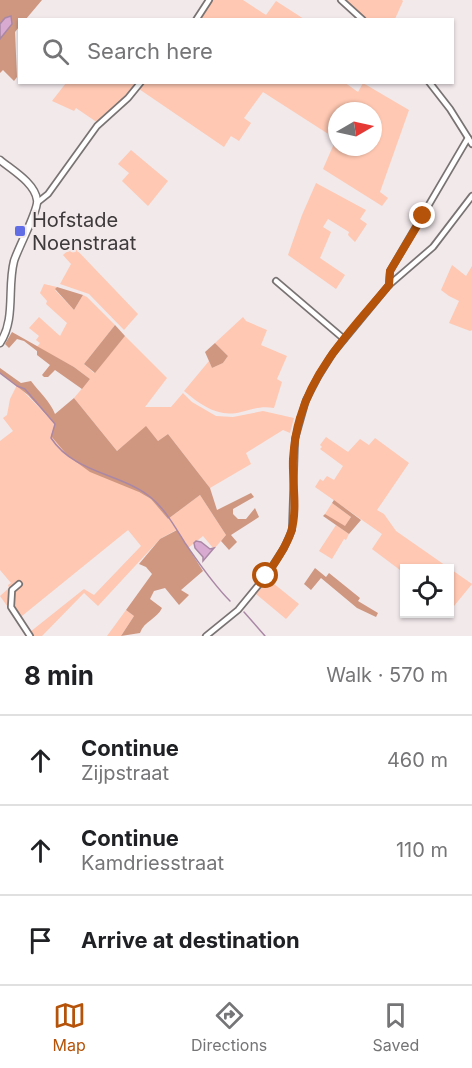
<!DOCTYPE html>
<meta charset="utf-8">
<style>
:root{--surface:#fff;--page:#f6f6f6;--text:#202124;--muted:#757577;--line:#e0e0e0;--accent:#b45309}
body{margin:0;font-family:Inter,sans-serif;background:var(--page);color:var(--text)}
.controls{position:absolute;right:18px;bottom:18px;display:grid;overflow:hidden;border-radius:0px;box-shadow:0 2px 4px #0004}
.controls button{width:54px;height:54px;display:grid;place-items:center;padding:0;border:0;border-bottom:2px solid var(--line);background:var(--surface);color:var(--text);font:30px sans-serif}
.compass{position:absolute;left:328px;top:102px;width:54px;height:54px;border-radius:50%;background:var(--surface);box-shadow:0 2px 4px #0004;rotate:81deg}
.stop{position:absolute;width:18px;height:18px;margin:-14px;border:4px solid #b45309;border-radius:50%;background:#fff}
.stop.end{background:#b45309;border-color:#fff;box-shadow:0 2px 6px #0008}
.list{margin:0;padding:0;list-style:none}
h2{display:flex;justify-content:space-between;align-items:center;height:78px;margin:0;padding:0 24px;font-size:26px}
h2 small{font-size:20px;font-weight:400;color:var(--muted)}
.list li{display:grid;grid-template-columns:39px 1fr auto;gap:18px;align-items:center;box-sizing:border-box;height:90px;padding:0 24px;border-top:2px solid var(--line)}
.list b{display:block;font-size:22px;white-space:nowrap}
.list p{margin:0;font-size:20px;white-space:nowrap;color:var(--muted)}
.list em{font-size:20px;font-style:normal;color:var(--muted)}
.icon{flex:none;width:33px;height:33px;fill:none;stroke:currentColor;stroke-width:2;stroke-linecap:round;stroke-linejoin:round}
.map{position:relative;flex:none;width:472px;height:636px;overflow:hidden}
.search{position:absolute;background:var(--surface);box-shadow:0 2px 4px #0004;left:18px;right:18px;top:18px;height:66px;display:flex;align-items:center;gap:15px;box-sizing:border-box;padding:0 21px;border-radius:0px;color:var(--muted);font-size:22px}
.sheet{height:348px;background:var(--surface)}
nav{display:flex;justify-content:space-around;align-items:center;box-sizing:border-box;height:84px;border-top:2px solid var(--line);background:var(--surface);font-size:16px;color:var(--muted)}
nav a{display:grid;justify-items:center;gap:3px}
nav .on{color:var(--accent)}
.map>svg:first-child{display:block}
</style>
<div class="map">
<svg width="472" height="636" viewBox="0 0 472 636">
<rect width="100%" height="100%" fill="#f2e9eb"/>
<g fill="#ffc8b2" fill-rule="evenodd">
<path d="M211,0H243L266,15L276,1L304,19L197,20Z"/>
<path d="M345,0H402L403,1L395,19L367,20Z"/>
<path d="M145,82H344L358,92L363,83L409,110L380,192L388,198L382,206L323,169L336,139L263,92L244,118L251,123L239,141L231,136L224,147L139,89ZM337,111H373V147H337Z"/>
<path d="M66,83H138L123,100L98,123L76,108L74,111L52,101Z"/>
<path d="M131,150L168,181L148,206L122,181L129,173L118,164Z"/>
<path d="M316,183L366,210L360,219L367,224L355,242L348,235L349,232L328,219L323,227L331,232L320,258L345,275L336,289L288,255L302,215Z"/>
<path d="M73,246L138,314L124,330L89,294L60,284L71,264L63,255Z"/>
<path d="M452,265L466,276L472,266V330L470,331L449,323L459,301L449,296L441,290Z"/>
<path d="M44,284L57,287L55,290L74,310L83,295L87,297L115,325L84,364L94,373L125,336L167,378L145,407H171L183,393L192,402L216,416L233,417L263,411L294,418L290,433L283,430L246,453L251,464L210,488L168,434L158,441L146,427L117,451L74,398L90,379L74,367L37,347L40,343L36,340L39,336L29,328L39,317L60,336L67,323L46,304L47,301L40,293Z"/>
<path d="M243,317L246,321L267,330L261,345L287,356L277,379L282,382L274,408C261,406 253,409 241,412C218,418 201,405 184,391L209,361L212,368L223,363L228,356L215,343Z"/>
<path d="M17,385L55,424L139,492L151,499L168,519L200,495L226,535L214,549L203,536L188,548L176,530L160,539L98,606L84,593L42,636H33L30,632L84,589L94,595L141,546L128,530L17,620L0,596L9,588L8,585L11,583L0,570V441L13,431L3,418L7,415L10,399Z"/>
<path d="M326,437L348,452L360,439L369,445L375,438L409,463L377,510L384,514L396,531L472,584L454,606L450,602V568H404V573L372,549L382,534L315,487L320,479L323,481L327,476L334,480L343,466L320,449L322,447L320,445Z"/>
<path d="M332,503L351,517L345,527L325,514Z"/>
<path d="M336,525L349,534L346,540L344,539L332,559L319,551Z"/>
<path d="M268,579L299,604L286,619L256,594Z"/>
<path d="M126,610L134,616L121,636H107Z"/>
</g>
<g fill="#cf9780">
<path d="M0,0H42L26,19L20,20L19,27L15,32L17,77L14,81L3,70L0,73Z"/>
<path d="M57,287L83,295L74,310L55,289Z"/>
<path d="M115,325L125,336L95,373L84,364Z"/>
<path d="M12,332L74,367L90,379L82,389L55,370L48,377H44L42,375L50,365L37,355V351L24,341L17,339L9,348L5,344Z"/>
<path d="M215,343L228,356L223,363L212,368L205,352Z"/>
<path d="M0,368L21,383L31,381C39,392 50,401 55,414L74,398L117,451L146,426L158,441L168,434L210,488L217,510L251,493L254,497L233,509V514L238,519H246L255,508L259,517L231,535L237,542L229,550L221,541L226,535L200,495L168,519L151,499L139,492L90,472L68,456L51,436L55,424L28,395L0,373Z"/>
<path d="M334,500L361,520L349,534L323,516L325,514L345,526L351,517L332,503Z"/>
<path d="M177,530L203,571L181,590L189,595L179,605L165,588L154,591L150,599L162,608C157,619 144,621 140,633L121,636L134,616L126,610L152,574L146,567L139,564L160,539Z"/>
<path d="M315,568L326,577L329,573L360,598L358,601L378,613L376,617L357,608L321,578L311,590L304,584Z"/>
</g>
<g fill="#d8aad2" stroke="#aa88a5" stroke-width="1.5">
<path d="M11,16L12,24L0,39V24L5,18Z"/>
<path d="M196,541L201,542L210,549L214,548L203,561V557L195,548L194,543Z"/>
</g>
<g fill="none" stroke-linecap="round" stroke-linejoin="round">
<g stroke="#aa88a5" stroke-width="1.5">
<path d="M0,373L17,386L25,389L55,424L51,438C74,473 119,473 149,496C164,507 175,527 185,543C199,563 212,583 230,601"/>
<path d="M244,612L265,636"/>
</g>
<defs>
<g id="street">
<path d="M341,0L363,20"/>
<path d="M196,20L209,0"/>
<path d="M429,82L450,109L472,144"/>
<path d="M38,202L48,194L97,126L128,98L141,82"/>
<path d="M276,281L344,339"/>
<path d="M389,285L390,271L468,138"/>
<path d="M19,584L12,590L11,607L30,636"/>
<path d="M206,636L238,610L266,576L284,548L292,530L295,439L306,400L318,377L333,353L389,285L433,247L472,196"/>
</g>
<path id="secondary" d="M0,160C12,170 35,183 37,200C39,209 18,248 14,261C7,288 16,319 0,343"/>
</defs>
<use href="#street" stroke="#7a7374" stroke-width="8"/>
<use href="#secondary" stroke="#7a7374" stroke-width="9"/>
<use href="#street" stroke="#fff" stroke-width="4.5"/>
<use href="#secondary" stroke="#fff" stroke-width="6"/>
</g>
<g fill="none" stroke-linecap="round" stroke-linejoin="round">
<path stroke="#b45309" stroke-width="8" d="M266,576C275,562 286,548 291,532C298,510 292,481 293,459C294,445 296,431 300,418C315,365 356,325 389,285L390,271L423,216"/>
</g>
<rect fill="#616de5" stroke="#f2e9eb" stroke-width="2" x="14" y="225" width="12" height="12" rx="3"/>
<g text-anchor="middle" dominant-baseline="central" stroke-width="4.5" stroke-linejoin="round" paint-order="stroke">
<g font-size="20" fill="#3e3a3b" stroke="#f2e9eb" text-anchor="start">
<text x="32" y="220">Hofstade<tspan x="32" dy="23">Noenstraat</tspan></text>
</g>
</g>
</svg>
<div class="controls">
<button><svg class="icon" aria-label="locate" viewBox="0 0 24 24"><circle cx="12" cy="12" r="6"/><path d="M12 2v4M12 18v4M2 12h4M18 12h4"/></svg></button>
</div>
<svg class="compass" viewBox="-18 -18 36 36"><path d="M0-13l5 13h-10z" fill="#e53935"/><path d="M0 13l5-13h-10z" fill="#757577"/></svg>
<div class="stop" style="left:266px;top:576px"></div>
<div class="stop end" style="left:423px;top:216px"></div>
<div class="search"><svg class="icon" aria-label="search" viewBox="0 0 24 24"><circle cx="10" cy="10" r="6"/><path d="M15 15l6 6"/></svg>Search here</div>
</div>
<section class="sheet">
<h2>8 min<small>Walk · 570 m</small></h2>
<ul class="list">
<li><svg class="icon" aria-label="ahead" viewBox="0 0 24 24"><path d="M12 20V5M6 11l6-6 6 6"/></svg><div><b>Continue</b><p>Zijpstraat</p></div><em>460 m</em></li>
<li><svg class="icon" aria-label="ahead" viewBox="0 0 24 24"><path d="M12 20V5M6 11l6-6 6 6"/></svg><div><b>Continue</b><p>Kamdriesstraat</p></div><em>110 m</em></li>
<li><svg class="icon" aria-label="arrive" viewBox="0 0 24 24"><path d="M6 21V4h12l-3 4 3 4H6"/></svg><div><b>Arrive at destination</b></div></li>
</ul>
</section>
<nav>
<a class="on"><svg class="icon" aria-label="map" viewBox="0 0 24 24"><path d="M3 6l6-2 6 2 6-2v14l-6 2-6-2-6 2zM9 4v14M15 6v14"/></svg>Map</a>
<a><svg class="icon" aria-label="directions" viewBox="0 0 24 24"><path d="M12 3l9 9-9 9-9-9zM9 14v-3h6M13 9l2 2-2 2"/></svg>Directions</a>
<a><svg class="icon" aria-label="saved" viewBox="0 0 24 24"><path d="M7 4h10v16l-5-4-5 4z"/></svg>Saved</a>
</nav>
